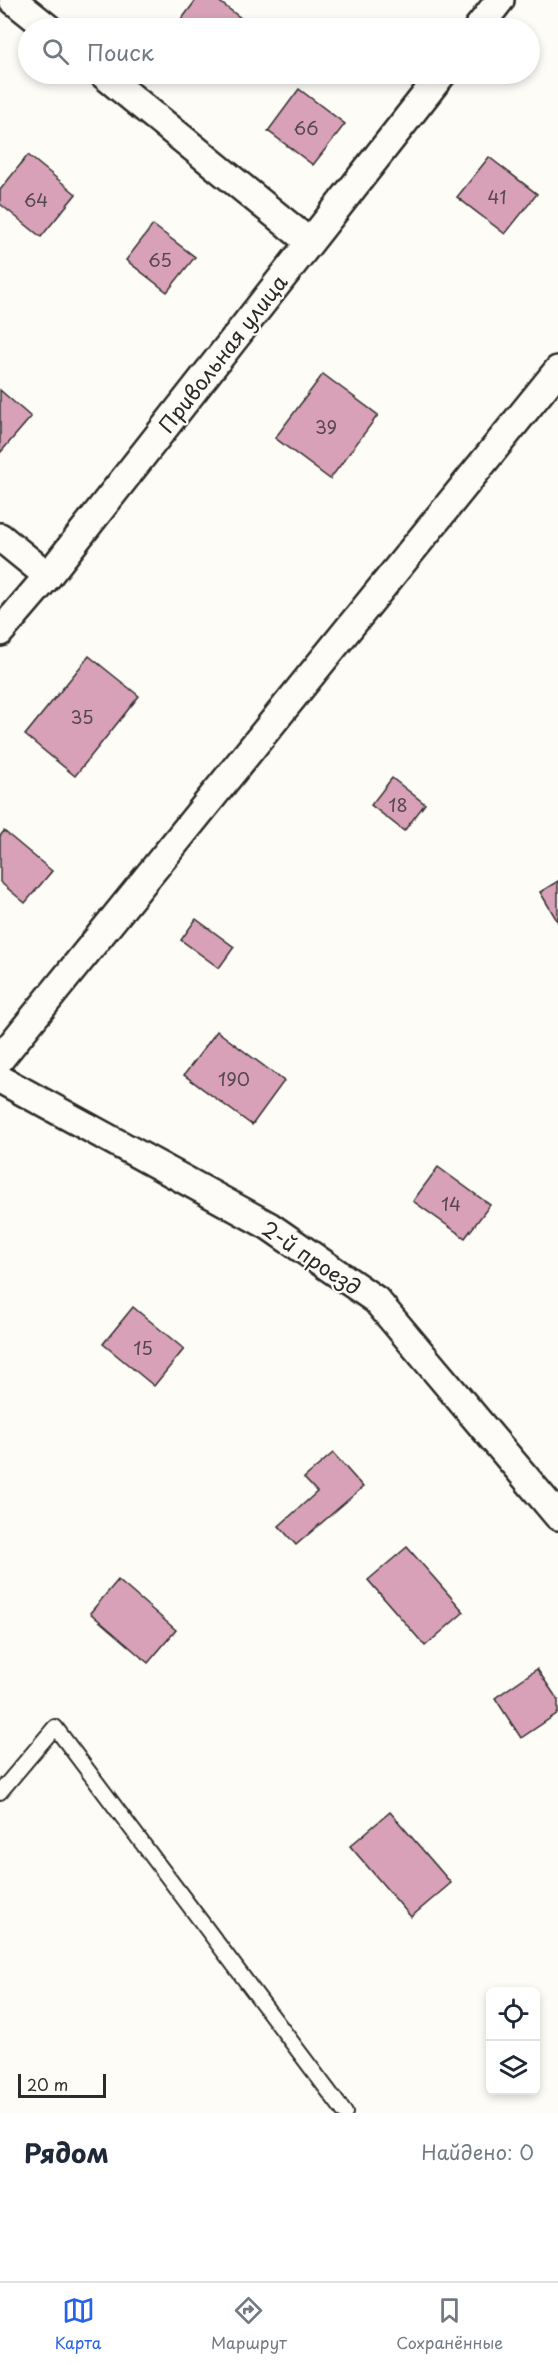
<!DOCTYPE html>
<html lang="ru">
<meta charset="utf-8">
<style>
:root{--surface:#fff;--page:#f2f2f3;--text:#1f2937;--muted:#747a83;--line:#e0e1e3;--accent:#2563eb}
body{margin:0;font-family:"Playpen Sans",sans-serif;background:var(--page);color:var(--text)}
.controls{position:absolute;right:18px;bottom:18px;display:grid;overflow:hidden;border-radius:9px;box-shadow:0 3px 9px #0003}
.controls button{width:54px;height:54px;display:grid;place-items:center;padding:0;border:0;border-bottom:2px solid var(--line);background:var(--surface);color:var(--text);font:30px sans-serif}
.scale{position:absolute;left:18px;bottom:15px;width:88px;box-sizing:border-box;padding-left:6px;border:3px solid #2b2b2b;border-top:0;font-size:16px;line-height:21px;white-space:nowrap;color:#2b2b2b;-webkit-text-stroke:4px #fdfcf7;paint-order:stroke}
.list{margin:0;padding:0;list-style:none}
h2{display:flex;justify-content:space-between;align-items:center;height:78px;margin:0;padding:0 24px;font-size:26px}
h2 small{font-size:20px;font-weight:400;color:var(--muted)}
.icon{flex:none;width:33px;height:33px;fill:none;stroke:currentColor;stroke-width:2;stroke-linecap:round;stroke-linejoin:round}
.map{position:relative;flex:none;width:558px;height:2113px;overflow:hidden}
.search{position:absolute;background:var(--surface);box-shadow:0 3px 9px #0003;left:18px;right:18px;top:18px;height:66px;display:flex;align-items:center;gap:15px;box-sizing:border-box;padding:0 21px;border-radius:33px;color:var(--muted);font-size:22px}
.sheet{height:168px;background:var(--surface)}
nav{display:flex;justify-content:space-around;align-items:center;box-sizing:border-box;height:84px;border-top:2px solid var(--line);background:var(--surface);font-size:16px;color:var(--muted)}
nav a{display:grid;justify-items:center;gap:3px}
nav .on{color:var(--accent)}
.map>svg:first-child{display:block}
</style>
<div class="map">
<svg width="558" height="2113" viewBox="0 0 558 2113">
<rect width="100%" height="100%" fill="#fdfcf7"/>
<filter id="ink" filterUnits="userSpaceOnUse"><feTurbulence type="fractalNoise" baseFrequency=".0167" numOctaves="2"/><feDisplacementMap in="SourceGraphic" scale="12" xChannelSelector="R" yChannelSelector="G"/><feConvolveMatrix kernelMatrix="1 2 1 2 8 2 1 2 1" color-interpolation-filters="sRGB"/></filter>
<g filter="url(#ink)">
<g fill="#d8a1b7" stroke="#2b2b2b" stroke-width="1.5">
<path d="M196,0H217L246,22L242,28H175Z"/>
<path d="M299,89L345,124L313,165L268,131Z"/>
<path d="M28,155L76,194L41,237L0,204V190Z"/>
<path d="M489,157L537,194L505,234L457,197Z"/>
<path d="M153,225L195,257L167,292L126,260Z"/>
<path d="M323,374L378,415L330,479L275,438Z"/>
<path d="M0,390L31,417L0,453Z"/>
<path d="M89,656L139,696L75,776L25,735Z"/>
<path d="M392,778L425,804L404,831L371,805Z"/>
<path d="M4,831L52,871L25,903L0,882V836Z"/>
<path d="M558,881V922L540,892Z"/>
<path d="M196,919L234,947L219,968L181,940Z"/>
<path d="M217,1031L284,1081L252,1125L184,1075Z"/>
<path d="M438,1167L490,1205L465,1238L413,1201Z"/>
<path d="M133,1307L184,1349L154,1386L103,1344Z"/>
<path d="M333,1453L363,1487L296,1545L279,1526L317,1492L304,1478Z"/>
<path d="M407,1547L464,1612L425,1646L368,1580Z"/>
<path d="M118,1580L176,1630L148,1663L90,1613Z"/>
<path d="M537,1669L558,1700V1713L521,1738L495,1698Z"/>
<path d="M390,1812L451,1883L411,1917L350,1846Z"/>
</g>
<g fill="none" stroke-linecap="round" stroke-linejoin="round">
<defs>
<path id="service" d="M0,1792L55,1727L345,2113"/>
<g id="minor">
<path d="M13,0L48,28"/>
<path d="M478,28L500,0"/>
<path d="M103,74L309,242"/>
<path d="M0,537L48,576"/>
<path d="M0,632L48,576L442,74"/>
<path d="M0,1059L558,370"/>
<path d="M0,1079L269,1226L376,1300L558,1516"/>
</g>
</defs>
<use href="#service" stroke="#2b2b2b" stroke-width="18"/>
<use href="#minor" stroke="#2b2b2b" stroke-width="32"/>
<use href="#service" stroke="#fdfcf7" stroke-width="14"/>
<use href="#minor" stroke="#fdfcf7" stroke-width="27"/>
</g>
</g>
<g text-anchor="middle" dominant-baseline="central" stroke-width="4.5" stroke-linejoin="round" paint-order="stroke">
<g font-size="18" fill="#56484e">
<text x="306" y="127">66</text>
<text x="497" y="196">41</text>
<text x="36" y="199">64</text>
<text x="160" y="259">65</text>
<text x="326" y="426">39</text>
<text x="82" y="716">35</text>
<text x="398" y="804">18</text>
<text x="234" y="1078">190</text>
<text x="451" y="1203">14</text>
<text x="143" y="1347">15</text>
</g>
<g font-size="21" fill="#2b2b2b" stroke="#fdfcf7">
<text transform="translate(222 353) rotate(-52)">Привольная улица</text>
<text transform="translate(312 1257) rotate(34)">2-й проезд</text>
</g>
</g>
</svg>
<div class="controls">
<button><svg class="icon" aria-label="locate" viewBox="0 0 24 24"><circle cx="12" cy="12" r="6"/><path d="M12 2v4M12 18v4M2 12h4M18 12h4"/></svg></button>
<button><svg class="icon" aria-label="layers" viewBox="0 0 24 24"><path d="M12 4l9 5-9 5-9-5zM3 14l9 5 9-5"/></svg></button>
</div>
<div class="scale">20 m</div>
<div class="search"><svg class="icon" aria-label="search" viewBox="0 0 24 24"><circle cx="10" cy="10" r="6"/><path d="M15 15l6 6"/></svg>Поиск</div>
</div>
<section class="sheet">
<h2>Рядом<small>Найдено: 0</small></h2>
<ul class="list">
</ul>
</section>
<nav>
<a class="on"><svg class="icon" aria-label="map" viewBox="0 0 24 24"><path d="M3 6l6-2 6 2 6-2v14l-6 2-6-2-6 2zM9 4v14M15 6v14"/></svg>Карта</a>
<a><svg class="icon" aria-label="directions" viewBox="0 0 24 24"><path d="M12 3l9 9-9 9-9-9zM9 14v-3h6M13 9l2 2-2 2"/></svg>Маршрут</a>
<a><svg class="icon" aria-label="saved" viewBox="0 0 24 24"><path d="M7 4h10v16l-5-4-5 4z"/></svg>Сохранённые</a>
</nav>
